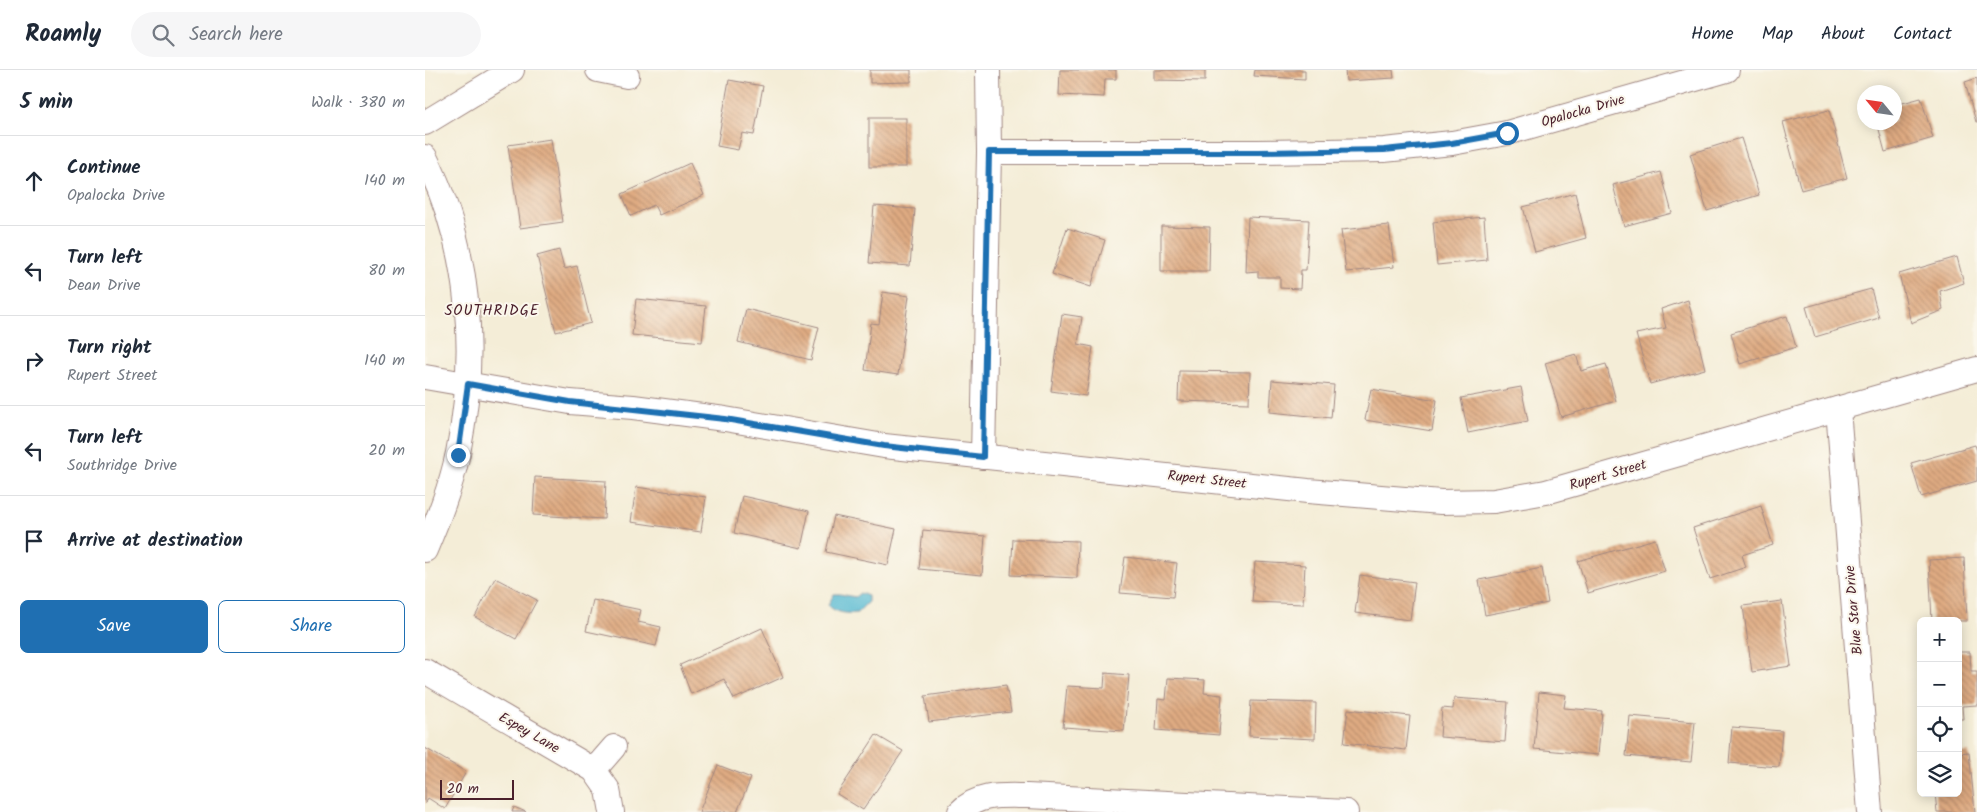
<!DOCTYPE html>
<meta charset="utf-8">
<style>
:root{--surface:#fff;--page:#f6f6f7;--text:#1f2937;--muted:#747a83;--line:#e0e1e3;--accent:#1f6fb2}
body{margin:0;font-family:Kalam,sans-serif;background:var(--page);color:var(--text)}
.controls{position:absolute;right:15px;bottom:15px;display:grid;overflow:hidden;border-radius:8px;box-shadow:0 2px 12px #0003}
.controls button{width:45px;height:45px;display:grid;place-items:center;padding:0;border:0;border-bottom:1px solid var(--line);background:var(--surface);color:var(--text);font:25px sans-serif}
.compass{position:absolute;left:1432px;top:15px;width:45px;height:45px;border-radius:50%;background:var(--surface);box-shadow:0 2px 12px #0003;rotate:299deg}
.scale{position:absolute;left:15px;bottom:12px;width:74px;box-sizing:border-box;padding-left:5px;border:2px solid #4a1f2b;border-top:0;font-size:14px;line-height:18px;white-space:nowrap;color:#4a1f2b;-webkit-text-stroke:4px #fbf7ec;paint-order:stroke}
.stop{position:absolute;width:15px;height:15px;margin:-11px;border:4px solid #1f6fb2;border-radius:50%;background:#fff}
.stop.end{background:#1f6fb2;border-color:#fff;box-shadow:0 1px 5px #0008}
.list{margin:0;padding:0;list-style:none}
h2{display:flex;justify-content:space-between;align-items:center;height:65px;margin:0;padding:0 20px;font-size:21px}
h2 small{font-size:16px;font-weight:400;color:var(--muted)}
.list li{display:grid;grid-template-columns:32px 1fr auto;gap:15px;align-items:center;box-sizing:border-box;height:90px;padding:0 20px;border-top:1px solid var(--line)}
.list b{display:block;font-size:19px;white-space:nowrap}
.list p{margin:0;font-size:16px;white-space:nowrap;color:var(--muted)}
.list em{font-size:16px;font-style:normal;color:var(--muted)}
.actions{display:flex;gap:10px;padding:15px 20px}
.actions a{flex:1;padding:11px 0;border:1px solid var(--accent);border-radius:8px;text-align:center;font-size:18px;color:var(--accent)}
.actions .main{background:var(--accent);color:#fff}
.icon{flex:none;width:28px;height:28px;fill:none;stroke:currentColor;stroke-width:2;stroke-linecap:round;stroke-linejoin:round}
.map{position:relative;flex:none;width:1552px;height:742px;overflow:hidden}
header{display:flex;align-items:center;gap:30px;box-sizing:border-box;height:70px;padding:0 25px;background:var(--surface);border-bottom:1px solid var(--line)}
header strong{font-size:24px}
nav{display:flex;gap:28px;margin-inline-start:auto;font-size:18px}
.search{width:350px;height:45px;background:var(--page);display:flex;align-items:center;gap:12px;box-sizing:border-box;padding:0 18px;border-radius:28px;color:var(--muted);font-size:19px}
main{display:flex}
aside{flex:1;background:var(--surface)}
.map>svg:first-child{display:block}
</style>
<header>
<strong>Roamly</strong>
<div class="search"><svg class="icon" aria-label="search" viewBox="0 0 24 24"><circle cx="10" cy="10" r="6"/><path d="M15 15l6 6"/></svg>Search here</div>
<nav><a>Home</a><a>Map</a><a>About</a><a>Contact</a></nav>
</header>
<main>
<aside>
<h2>5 min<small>Walk · 380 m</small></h2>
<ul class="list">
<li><svg class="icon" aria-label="ahead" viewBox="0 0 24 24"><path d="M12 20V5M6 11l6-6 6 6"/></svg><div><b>Continue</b><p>Opalocka Drive</p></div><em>140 m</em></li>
<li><svg class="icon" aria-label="left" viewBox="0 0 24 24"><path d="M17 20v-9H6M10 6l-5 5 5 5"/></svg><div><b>Turn left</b><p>Dean Drive</p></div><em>80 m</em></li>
<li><svg class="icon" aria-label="right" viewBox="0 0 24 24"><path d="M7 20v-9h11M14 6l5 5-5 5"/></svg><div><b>Turn right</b><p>Rupert Street</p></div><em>140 m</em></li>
<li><svg class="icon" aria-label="left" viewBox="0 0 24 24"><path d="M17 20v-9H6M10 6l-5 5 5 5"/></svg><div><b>Turn left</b><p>Southridge Drive</p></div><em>20 m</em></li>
<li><svg class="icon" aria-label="arrive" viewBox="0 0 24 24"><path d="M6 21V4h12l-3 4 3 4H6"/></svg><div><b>Arrive at destination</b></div></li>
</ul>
<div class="actions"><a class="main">Save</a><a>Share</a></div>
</aside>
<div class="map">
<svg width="1552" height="742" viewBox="0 0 1552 742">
<defs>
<pattern id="building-back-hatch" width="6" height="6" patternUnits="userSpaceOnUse" patternTransform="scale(1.25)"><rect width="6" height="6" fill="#dfab82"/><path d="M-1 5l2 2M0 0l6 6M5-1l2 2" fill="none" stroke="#b78b6b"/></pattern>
</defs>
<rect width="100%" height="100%" fill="#fbf7ec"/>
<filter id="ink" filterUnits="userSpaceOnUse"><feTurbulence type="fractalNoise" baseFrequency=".02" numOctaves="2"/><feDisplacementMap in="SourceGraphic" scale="10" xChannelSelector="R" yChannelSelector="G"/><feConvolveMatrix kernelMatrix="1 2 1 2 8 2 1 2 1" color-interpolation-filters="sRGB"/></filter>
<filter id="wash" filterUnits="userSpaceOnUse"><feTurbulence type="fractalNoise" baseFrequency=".0096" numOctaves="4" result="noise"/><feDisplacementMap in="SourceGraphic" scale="20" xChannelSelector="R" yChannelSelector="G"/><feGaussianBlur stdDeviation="1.12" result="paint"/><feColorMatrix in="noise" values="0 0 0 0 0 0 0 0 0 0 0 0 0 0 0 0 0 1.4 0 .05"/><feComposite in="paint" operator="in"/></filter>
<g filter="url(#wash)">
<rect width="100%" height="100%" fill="#f4edd7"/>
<path fill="#54b9d2" stroke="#4f6c7e" d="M435,523L443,526V532L432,543C422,544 410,543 403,535L409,524H415L430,527Z"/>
<g id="blocks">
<g fill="url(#building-back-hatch)">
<path d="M445,0H486V12L445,13Z"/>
<path d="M635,0H691V9H680L679,27L634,25Z"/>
<path d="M729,0H780V11L729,10Z"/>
<path d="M830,0H880V9L829,6Z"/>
<path d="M920,0H968L969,8L921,11Z"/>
<path d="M1552,8V52H1551L1540,12Z"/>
<path d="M304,10L338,16L329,65L317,63L313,80L292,76Z"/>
<path d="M1496,28L1508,68L1460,82L1452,52H1470V35Z"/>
<path d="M1404,40L1422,108L1376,120L1358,52Z"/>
<rect x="444" y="48" width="37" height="49"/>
<path d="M1316,68L1334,125L1282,141L1265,84Z"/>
<path d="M126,69L138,152L95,158L83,75Z"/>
<path d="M265,93L279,125L234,145L229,135L206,146L197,124Z"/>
<path d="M1236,102L1247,143L1199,156L1188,115Z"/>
<path d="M1150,123L1161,168L1110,182L1098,137Z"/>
<path d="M449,136L490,139L485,196L444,193Z"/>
<path d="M823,147L884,150L881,200H876L875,219L855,218V207H833V201L821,202Z"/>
<path d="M1059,147L1062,190L1012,195L1008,152Z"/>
<path d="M964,155L969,197L921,202L916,160Z"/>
<path d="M736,156L785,157L784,201H736Z"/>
<path d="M642,158L680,170L666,217L627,204Z"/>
<path d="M134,180L139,199L152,196L166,253L131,262L112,186Z"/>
<path d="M1532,187L1539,213L1515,221L1518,240L1486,253L1474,204Z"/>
<path d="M1446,219L1454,248L1390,267L1381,237Z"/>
<path d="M458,222L484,226L473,305L440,300L446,253L454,254Z"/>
<path d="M211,229L281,236L277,272L207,265Z"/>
<path d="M1263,230L1280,299L1225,314L1211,264L1241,258L1236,239Z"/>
<path d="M321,239L394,257L386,290L313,272Z"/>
<path d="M637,244L657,247L653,274L668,277L661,326L626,321Z"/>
<path d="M1362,246L1371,277L1315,294L1306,263Z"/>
<path d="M1151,284L1156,301L1181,294L1191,331L1136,347L1120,293Z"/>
<path d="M754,301L825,302L824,333L753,331Z"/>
<path d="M847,310L909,315L906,348L845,342Z"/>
<path d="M1096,317L1103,351L1043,363L1036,328Z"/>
<path d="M946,319L1012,330L1007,361L940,350Z"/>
<path d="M1550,375L1552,381V411L1496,427L1486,393Z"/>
<path d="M110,407L181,411L179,449L108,445Z"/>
<path d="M211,417L281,427L276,462L206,452Z"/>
<path d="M317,426L384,441L376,478L309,463Z"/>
<path d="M1336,436L1348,475L1317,485L1321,497L1285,509L1268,458Z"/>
<path d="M409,446L471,459L463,495L401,482Z"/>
<path d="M498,460L560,466L557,505L494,499Z"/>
<path d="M588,469L653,471L652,508L586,505Z"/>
<path d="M1230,469L1240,501L1163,523L1153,491Z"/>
<path d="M700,487L752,493L748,527L695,523Z"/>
<path d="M1539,488L1542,551H1507L1504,490Z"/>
<path d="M830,492L880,495L878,534L827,532Z"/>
<path d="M1117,498L1123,533L1060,545L1054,510Z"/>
<path d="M935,505L990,512L985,550L930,543Z"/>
<path d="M70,508L112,530L91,569L50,547Z"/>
<path d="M168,530L216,540L213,552L236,557L231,576L161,561Z"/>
<path d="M1357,531L1366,596L1327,602L1318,536Z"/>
<path d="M337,558L358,607L309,629L299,609L266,624L255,595Z"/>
<path d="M1533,582H1545L1546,601H1552V635L1537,636L1538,649H1533Z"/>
<path d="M680,603L704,605L699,661L638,657L642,616L679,618Z"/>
<path d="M743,608L780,610L779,623L797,625L794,665L731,660L733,629L741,630Z"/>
<path d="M581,615L586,642L504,652L500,626Z"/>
<path d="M1114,622L1141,625L1139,638L1177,641L1173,685L1109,679Z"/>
<path d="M1029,628L1083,632L1080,672L1015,667L1017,638L1028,639Z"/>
<path d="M826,631L891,633L890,669L824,666Z"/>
<path d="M923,639L985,646L981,680L919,673Z"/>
<path d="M1205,646L1270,652L1266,692L1201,686Z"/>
<path d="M1307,657L1357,661L1354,697L1304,693Z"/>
<path d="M451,665L478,681L438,740L412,724Z"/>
<path d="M0,678L41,702L20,739L3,728L0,734Z"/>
<path d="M1544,682L1550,742H1512L1510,723H1533V683Z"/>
<path d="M293,695L326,708L312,742H274Z"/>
<path d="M89,737L101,742H87Z"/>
</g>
</g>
</g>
<g filter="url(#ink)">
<use href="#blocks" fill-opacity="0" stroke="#9f8681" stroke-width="1"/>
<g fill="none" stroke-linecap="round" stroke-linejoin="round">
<defs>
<g id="street">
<path d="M173,0L202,6"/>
<path d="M0,53L87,0"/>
<path d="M564,82H832L959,80L1027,73L1082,63L1302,0"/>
<path d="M0,87C46,178 53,284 33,383C26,417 13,449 0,480"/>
<path d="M0,307L145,332L208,337L300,349L459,376L883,421L1016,432L1069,431L1121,422L1552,299"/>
<path d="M1413,339L1445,742"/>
<path d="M558,387L564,82L563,0"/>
<path d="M0,601L169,700L183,720L187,742"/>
<path d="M169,700L189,677"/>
<path d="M535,742C553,723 578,726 602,726L921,742"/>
</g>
</defs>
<use href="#street" stroke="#9f8681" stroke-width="26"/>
<use href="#street" stroke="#fff" stroke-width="24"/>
</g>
</g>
<g fill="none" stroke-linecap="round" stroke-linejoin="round" filter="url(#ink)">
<path stroke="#1f6fb2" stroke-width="6" d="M33,385L43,314L145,332L300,349L459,376L558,387L564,82H832L959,80L1027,73L1082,63"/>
</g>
<g text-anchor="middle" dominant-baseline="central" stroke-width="4" stroke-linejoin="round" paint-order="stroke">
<g font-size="14" fill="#4a1f2b" stroke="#fbf7ec">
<text transform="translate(1158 41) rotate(-16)">Opalocka Drive</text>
<text transform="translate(1183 405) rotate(-16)">Rupert Street</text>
<text transform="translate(782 410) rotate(6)">Rupert Street</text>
<text transform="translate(1429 540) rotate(-95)">Blue Star Drive</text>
<text transform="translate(104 663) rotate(30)">Espey Lane</text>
</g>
<g font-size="15" letter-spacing="1" fill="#4a1f2b" stroke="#fbf7ec">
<text x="67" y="241">SOUTHRIDGE</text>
</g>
</g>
</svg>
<div class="controls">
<button>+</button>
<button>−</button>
<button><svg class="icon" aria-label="locate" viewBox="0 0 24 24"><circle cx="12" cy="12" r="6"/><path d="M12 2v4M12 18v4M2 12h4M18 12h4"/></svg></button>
<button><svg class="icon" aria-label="layers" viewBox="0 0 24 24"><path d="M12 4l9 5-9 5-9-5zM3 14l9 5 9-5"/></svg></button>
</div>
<svg class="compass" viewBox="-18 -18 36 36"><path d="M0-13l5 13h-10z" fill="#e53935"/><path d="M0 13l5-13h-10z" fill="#747a83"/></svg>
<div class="scale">20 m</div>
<div class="stop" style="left:1082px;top:63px"></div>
<div class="stop end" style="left:33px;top:385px"></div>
</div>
</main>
